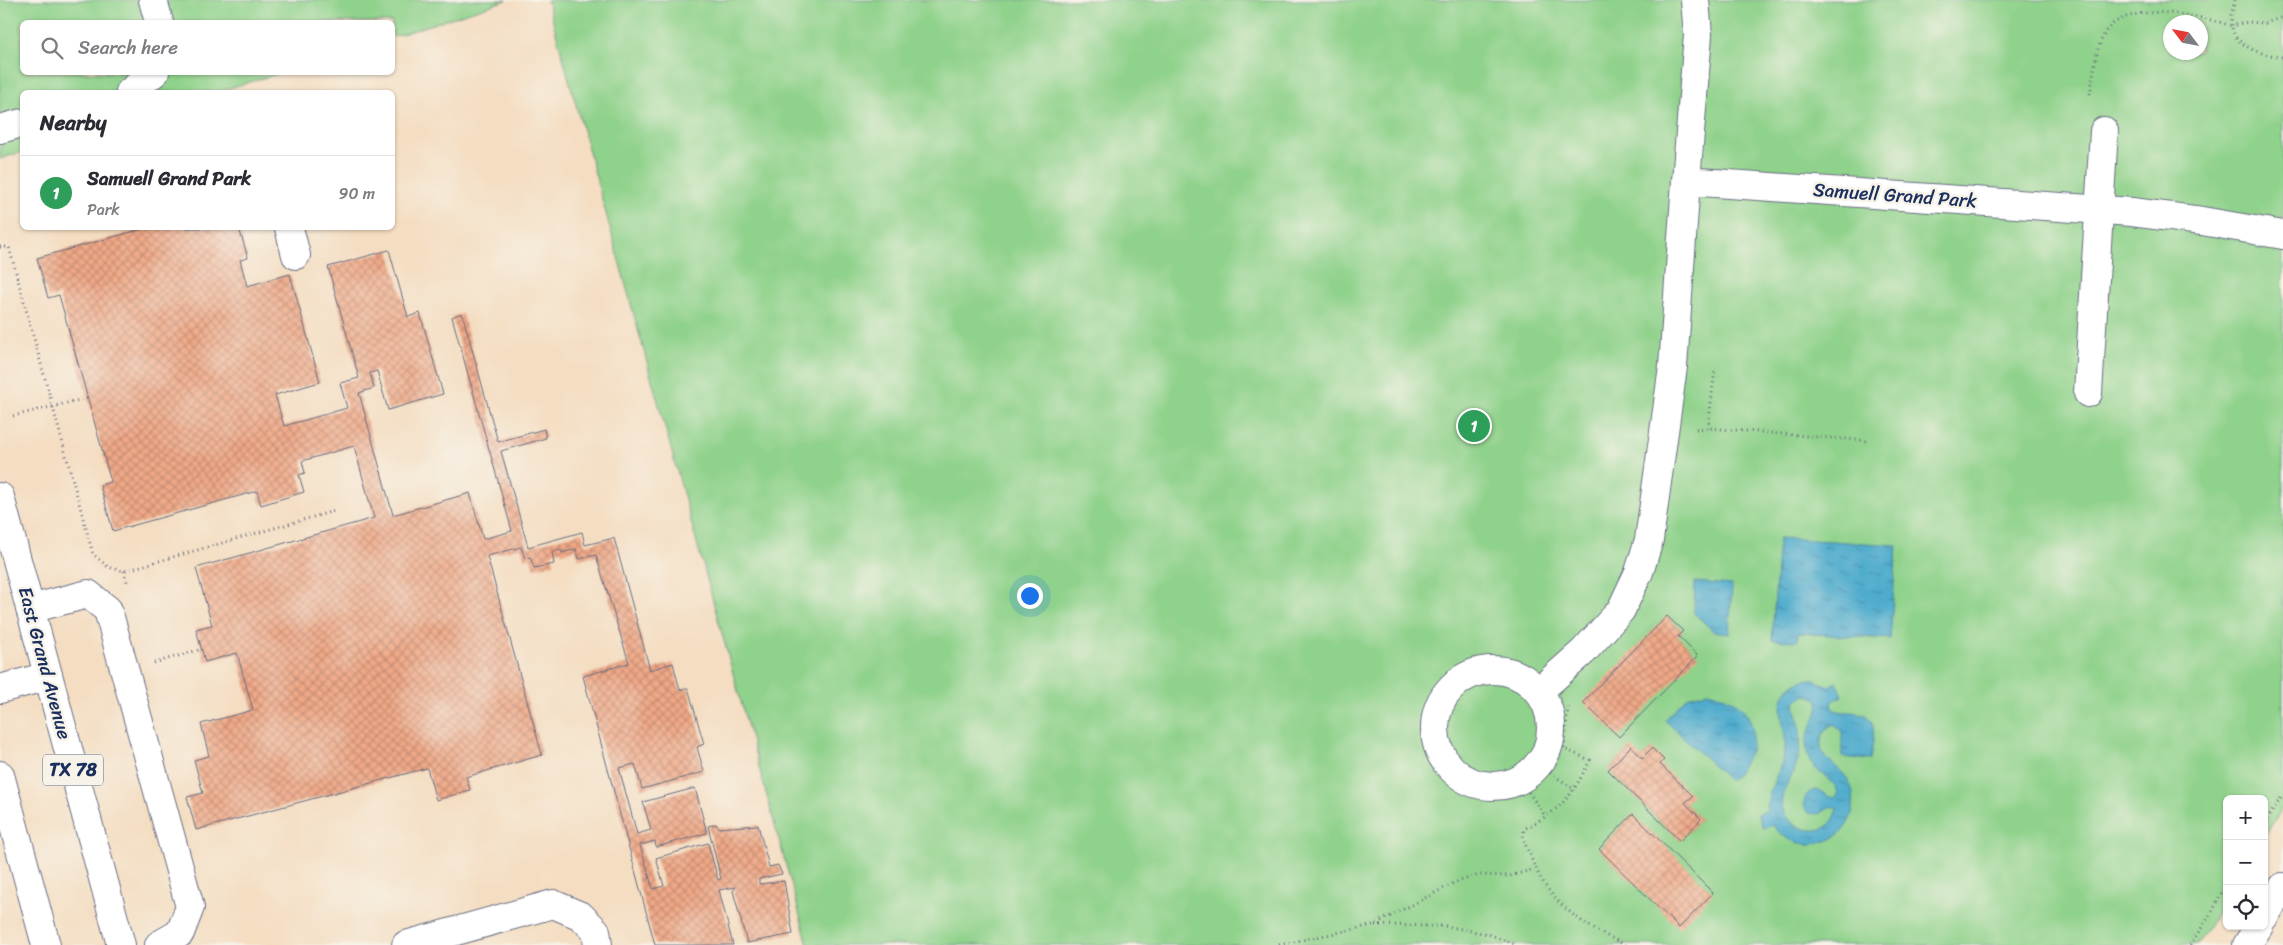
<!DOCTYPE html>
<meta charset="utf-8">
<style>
:root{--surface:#fff;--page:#f2f2f3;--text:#2b2b33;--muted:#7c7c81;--line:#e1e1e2;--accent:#2563eb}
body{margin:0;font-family:Sriracha,sans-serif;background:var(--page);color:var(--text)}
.controls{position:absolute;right:15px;bottom:15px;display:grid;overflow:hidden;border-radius:8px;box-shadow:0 1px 4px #0004}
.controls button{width:45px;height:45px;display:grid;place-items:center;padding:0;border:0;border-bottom:1px solid var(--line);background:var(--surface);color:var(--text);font:25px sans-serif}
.compass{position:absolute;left:2163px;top:15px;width:45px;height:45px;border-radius:50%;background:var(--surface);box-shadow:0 1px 4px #0004;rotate:302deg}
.you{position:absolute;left:1029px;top:595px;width:18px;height:18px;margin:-12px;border:4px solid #fff;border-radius:50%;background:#1a73e8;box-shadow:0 0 0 8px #1a73e833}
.badge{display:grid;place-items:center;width:32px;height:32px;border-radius:50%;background:var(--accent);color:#fff;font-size:16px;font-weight:700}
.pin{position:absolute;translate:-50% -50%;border:2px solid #fff;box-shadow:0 1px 5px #0006}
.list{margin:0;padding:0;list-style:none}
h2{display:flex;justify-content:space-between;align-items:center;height:65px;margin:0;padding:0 20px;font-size:21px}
h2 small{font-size:16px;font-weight:400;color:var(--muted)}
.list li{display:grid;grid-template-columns:32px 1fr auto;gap:15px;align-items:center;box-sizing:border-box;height:75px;padding:0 20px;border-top:1px solid var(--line)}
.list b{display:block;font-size:19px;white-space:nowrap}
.list p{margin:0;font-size:16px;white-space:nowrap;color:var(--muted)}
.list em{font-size:16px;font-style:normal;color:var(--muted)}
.icon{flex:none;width:28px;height:28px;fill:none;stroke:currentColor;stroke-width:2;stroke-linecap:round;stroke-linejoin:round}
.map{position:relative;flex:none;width:2283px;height:945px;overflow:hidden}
.search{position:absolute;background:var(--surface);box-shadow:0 1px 4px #0004;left:20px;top:20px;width:375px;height:55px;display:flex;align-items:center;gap:12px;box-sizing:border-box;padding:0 18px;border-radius:8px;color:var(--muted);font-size:19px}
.panel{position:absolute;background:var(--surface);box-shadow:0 1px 4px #0004;left:20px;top:90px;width:375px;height:140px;border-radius:8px}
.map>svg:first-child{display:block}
</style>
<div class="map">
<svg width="2283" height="945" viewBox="0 0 2283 945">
<defs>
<pattern id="water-ripples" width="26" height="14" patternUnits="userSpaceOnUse" patternTransform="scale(1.25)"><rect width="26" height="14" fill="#4faccd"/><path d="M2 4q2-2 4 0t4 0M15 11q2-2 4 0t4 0" fill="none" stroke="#418caa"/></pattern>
<pattern id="building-cross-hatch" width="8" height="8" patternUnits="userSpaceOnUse" patternTransform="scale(1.25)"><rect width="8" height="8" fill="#f1a987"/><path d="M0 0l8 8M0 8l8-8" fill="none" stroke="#c28a72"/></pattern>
</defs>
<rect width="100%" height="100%" fill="#f7f3e8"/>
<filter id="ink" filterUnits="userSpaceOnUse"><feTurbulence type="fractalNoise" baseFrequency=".02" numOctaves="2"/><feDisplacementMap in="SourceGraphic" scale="10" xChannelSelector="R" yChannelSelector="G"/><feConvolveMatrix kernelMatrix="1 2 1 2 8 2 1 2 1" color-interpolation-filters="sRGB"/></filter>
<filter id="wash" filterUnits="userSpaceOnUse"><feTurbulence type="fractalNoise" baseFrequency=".0096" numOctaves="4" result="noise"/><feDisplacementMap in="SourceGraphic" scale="20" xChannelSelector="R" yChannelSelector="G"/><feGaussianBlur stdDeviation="1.12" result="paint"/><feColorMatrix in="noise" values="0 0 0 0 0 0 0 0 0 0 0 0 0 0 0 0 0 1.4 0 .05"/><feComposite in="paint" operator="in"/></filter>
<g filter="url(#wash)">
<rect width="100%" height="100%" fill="#f4ddc1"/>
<g fill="#8fd28b" stroke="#558074" fill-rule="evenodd">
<path d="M0,0H507L393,37L392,22H22V72L281,73L216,92H22V152L0,159Z"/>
<path d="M547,0H2283V807L2264,837V799H2227V897L2197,945H808ZM2170,22H2200V52H2170Z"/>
</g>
<g fill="url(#water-ripples)" stroke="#356e96" fill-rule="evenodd">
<path d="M1779,538L1897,545L1890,639L1798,633L1797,641L1772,640Z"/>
<path d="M1695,582L1732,585L1729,634L1714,632L1694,613Z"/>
<path d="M1811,679L1829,686L1836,682L1842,696L1833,701L1831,706L1834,710C1842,713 1850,711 1858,713C1881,716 1872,743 1870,760L1842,757V732L1834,724C1829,726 1825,729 1823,734C1813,757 1839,764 1848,780C1853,788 1854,798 1853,807C1849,847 1795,857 1773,825L1763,828L1757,814L1767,811C1767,787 1783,770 1785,748C1787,731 1777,712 1783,697C1787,686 1800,680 1811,679ZM1803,695C1836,695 1806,728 1806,744C1807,776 1838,776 1838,795L1835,798L1830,797L1818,790C1807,790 1802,799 1805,808L1809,813L1820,814L1831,806L1837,809C1833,840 1790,835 1782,807C1779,791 1794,775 1798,760C1801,748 1801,734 1799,722C1798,715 1795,710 1795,703Z"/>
<path d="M1707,692C1761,702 1765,745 1730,781L1665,720L1687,697Z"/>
</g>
<g id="blocks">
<g fill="url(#building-cross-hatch)">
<path d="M146,228H239L248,258L240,260L247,286L290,274L320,382L275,395L284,426L347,408L340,383L359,378L328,267L389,250L408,317L420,313L443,394L388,410L377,371L370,373L374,388L359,393L393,515L470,493L483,539L512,531L452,317L462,313L498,442L544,429L546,438L501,451L528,547L582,532L585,545L614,538L650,670L673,663L680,690L688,688L704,744L697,747L704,772L642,789L635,764L619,768L637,834L651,830L643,802L695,788L707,833L656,847L655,841L640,845L653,889L664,886L656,858L708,843L718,880L721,879L708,826L716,824L719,828L758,825L769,867L778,865L782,874L759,879V884L784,881L793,934L747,943L733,891L736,887L719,890L733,945H655L583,676L629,663L596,555L579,559L576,549L562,553L561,550L552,552L554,564L534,568L530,557L525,559L521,547L487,556L542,755L466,777L470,790L436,800L427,768L196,830L187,797L203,793L194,760L209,756L201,724L253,710L237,653L205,662L196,629L212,625L196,568L374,518L354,446L302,461L305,473L299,475L304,492L261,505L257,491L113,531L100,485L111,482L59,295L48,298L37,258Z"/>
<path d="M1667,616L1683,631L1678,636L1698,656L1619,737L1583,702Z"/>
<path d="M1631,746L1642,758L1652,748L1664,760L1660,764L1693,796L1685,803L1701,819L1680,841L1608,770Z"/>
<path d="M1633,814L1713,893L1679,928L1599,849Z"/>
</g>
</g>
</g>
<g filter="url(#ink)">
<use href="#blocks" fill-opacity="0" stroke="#676c81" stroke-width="1"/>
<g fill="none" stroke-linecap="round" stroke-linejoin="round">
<defs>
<g id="minor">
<path d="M153,0L159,22"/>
<path d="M1695,0L1698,35L1686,181L2132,212L2202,221L2283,235"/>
<path d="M130,92L155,72"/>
<path d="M0,129L22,123"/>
<path d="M289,228L296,255"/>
<path d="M2088,393L2104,131"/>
<path d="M30,609L88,594L108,610L190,907L180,933L159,945"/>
<circle cx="1493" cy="728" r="58"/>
<path d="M0,689L48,676"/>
<path d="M1539,691L1584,651L1621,610L1639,572L1649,540L1673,367L1686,181"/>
<path d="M406,945L553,904L581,916L596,931L598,945"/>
</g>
<g id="major">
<path d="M0,497L121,945"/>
<path d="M0,775L46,945"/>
<path d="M2264,917L2283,887"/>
<path d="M2247,945L2259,926"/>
</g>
</defs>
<use href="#minor" stroke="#676c81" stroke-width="30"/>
<use href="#major" stroke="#676c81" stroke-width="30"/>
<g stroke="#676c81" stroke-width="3" stroke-dasharray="1 4" stroke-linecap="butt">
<path d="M2235,0L2231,15L2232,26L2248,22L2265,23L2283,17"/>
<path d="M2090,94C2094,73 2095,49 2106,31C2129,0 2198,15 2232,26C2233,47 2266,56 2283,57"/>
<path d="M0,247H9L93,554L108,567L124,571L334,511"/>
<path d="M13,416L88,398"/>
<path d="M1708,428L1715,369"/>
<path d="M1696,429L1708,428L1870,441"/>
<path d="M124,571L128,585"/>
<path d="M154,663L202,649"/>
<path d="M1568,707L1564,749L1590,760C1571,798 1563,808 1524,829C1522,839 1526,846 1530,855C1547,903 1582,925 1626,945"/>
<path d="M1538,764L1575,790"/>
<path d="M1520,780L1546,817"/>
<path d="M2264,824L2283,795"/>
<path d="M1375,925L1445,926L1488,934L1517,945"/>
<path d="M1279,945L1373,925L1456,882L1479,875L1510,876L1534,869"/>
<path d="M2190,945L2212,912L2227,882"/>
</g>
<use href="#minor" stroke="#fff" stroke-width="28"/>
<use href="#major" stroke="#fff" stroke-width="28"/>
</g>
</g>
<g text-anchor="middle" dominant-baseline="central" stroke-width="5" stroke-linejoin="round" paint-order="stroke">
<rect fill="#f7f3e8" stroke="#5d6a87" stroke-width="1" x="43" y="754.5" width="60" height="31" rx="4"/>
<g font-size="18" font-weight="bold" fill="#1b2f5e">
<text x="73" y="770">TX 78</text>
</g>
<g font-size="19" fill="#1b2f5e" stroke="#f7f3e8">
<text transform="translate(1895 195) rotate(4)">Samuell Grand Park</text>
<text transform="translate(45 663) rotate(75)">East Grand Avenue</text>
</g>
</g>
</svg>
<div class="controls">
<button>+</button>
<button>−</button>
<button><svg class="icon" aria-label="locate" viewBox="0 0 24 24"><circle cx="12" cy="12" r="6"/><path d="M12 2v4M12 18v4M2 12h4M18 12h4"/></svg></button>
</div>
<svg class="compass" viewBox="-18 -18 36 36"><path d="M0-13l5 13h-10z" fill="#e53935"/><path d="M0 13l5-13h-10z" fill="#7c7c81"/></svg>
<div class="you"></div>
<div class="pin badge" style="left:1474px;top:426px;background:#2e9e5b">1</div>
<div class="search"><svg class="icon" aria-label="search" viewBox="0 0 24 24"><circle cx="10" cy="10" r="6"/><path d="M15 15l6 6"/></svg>Search here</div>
<section class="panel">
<h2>Nearby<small></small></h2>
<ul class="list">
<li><span class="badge" style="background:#2e9e5b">1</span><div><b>Samuell Grand Park</b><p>Park</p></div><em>90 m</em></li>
</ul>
</section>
</div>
